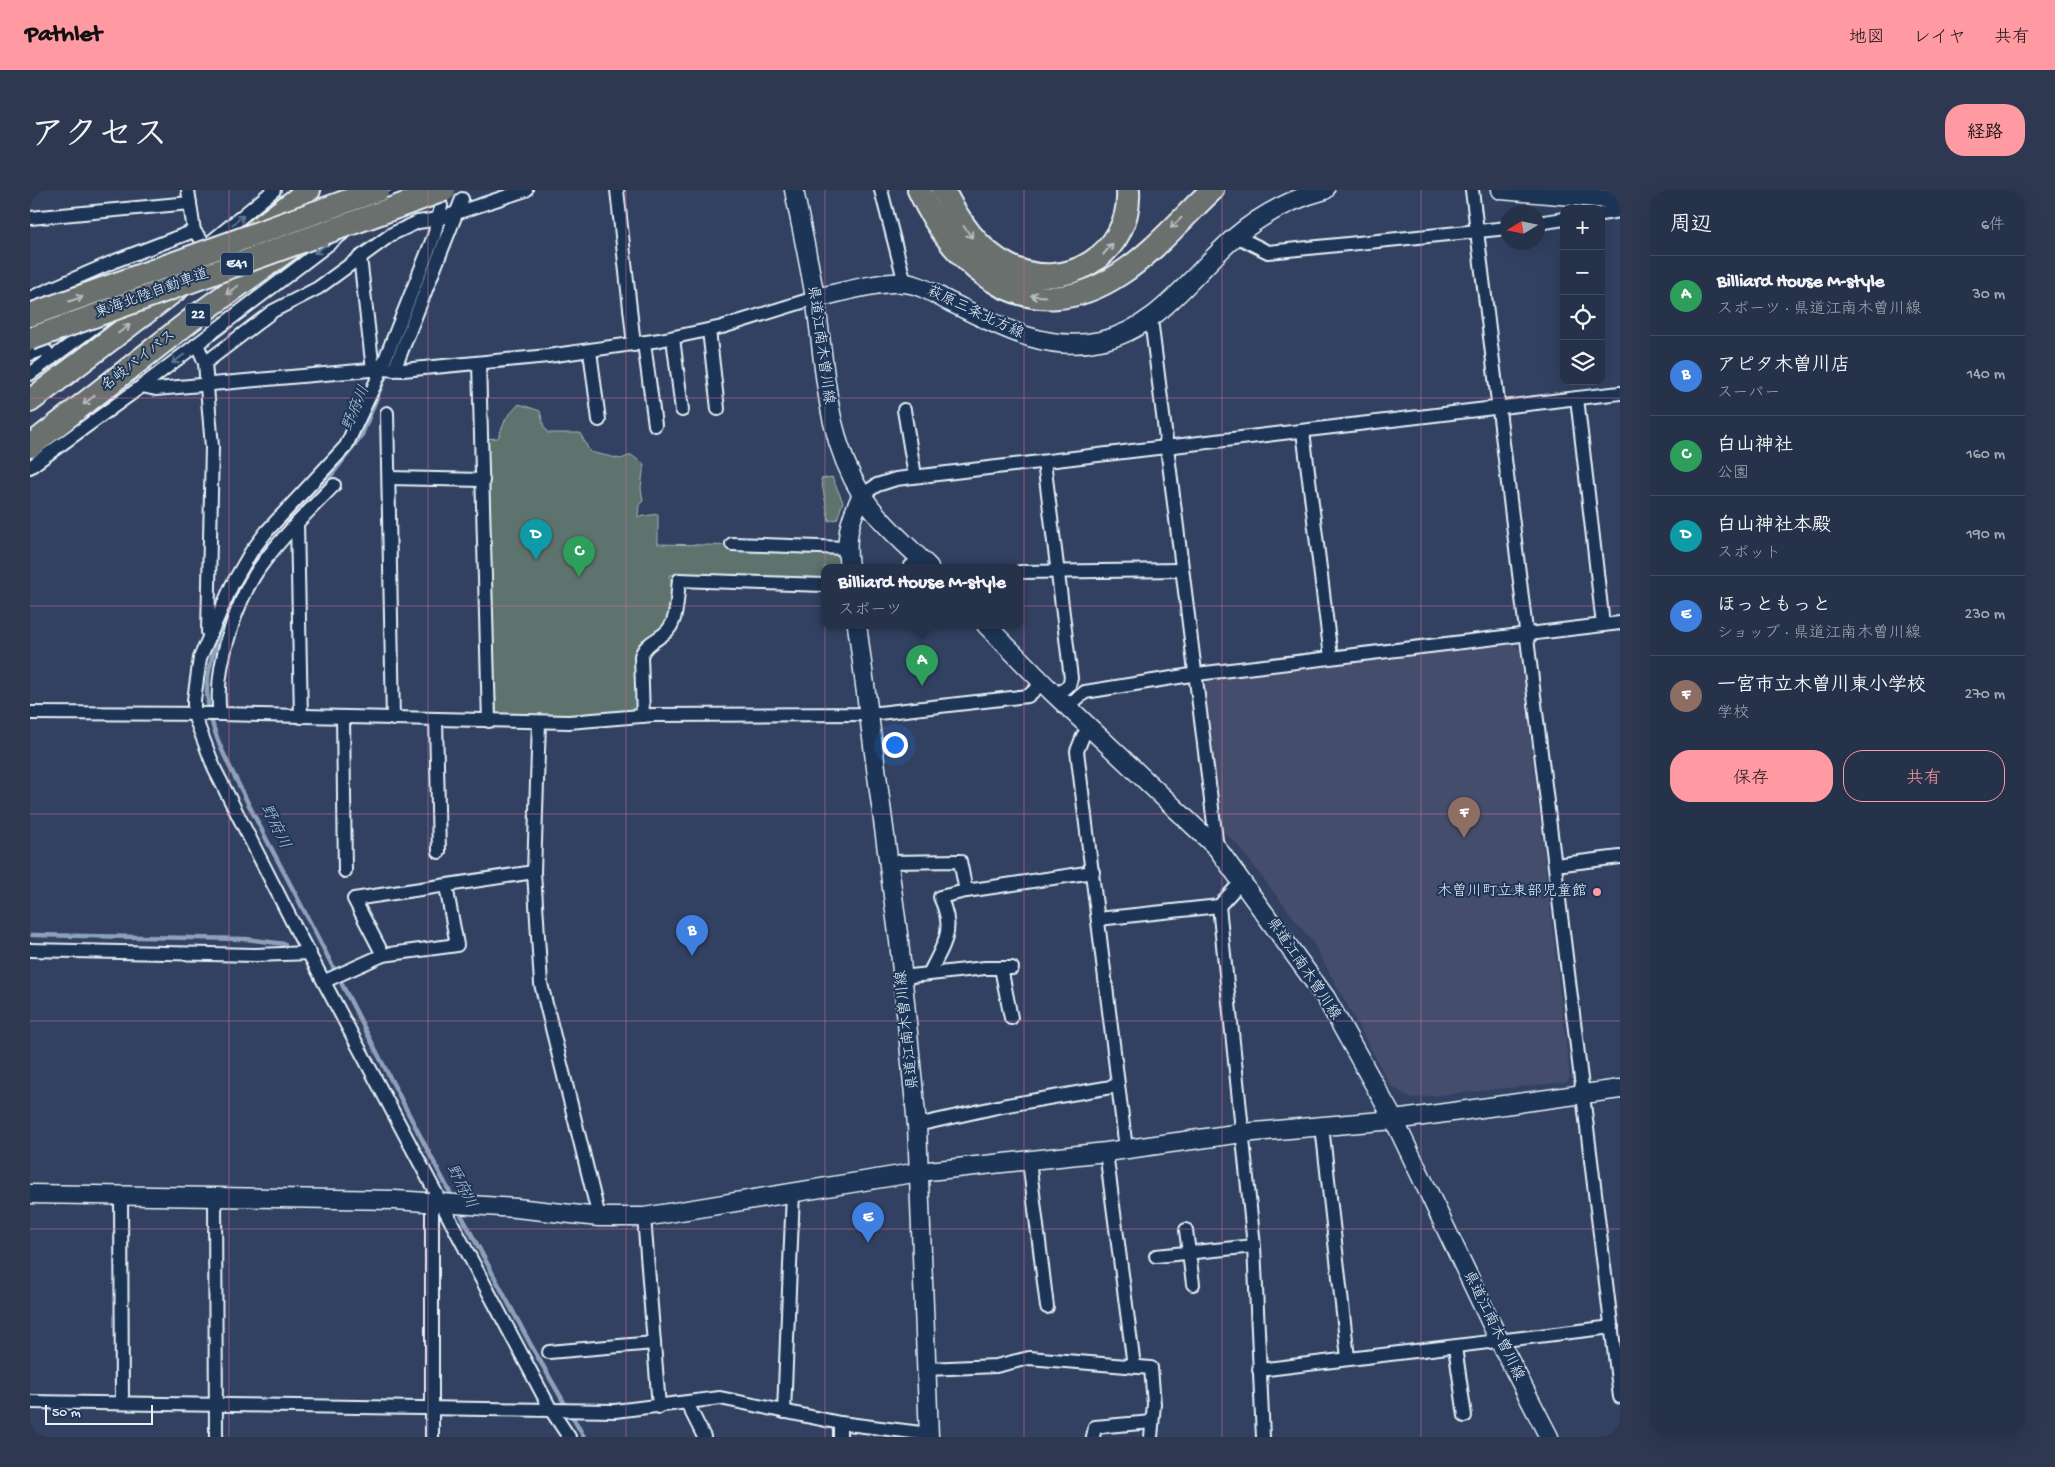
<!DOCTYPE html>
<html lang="ja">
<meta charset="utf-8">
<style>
:root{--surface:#26314a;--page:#2e3951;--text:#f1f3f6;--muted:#a4a9b5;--line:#424c62;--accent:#ff9aa2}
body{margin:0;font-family:"Gochi Hand","Klee One",sans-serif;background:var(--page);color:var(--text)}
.controls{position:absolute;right:15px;top:15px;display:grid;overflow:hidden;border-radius:10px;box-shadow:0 5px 20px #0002}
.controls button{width:45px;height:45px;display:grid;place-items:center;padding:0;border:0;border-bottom:1px solid var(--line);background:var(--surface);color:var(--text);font:25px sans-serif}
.compass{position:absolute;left:1470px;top:15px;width:45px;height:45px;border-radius:50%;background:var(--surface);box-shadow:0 5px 20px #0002;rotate:260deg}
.scale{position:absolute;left:15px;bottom:12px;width:108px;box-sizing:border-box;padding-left:5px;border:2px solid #e8f1f8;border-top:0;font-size:14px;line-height:18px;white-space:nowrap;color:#e8f1f8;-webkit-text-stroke:4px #1d3557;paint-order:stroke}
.you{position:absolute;left:864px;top:554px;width:18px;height:18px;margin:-12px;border:4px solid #fff;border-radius:50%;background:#1a73e8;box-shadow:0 0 0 8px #1a73e833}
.badge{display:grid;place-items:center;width:32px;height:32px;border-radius:50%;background:var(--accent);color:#fff;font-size:16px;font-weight:700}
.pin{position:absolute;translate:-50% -41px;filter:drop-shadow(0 1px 2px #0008)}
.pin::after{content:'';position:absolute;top:26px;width:18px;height:15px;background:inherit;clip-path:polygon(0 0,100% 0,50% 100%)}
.popup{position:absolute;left:791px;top:374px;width:202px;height:65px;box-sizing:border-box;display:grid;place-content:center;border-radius:10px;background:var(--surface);filter:drop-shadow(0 1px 4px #0005);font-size:16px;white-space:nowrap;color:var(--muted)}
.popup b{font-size:19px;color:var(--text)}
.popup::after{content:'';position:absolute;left:50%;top:100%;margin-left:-10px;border:10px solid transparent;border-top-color:var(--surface)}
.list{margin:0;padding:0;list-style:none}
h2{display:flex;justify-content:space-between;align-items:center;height:65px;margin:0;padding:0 20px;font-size:21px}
h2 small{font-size:16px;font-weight:400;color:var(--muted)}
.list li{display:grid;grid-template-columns:32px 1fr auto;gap:15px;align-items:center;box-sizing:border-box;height:80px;padding:0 20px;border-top:1px solid var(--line)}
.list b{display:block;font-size:19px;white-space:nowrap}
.list p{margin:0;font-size:16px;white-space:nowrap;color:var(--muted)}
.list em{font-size:16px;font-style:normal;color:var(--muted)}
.actions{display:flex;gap:10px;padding:15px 20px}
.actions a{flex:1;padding:11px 0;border:1px solid var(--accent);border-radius:20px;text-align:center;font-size:18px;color:var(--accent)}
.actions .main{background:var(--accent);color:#111}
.icon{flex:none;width:28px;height:28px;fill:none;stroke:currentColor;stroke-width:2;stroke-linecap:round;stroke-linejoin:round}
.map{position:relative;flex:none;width:1590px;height:1247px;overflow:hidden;border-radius:20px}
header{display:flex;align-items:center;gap:30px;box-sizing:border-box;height:70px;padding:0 25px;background:var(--accent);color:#111}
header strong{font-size:24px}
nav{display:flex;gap:28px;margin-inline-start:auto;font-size:18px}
.intro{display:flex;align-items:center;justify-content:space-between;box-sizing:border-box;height:120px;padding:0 30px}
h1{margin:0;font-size:35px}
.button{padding:12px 22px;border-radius:20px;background:var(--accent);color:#111;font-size:18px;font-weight:700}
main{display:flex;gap:30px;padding:0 30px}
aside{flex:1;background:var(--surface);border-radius:20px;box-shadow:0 5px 20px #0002}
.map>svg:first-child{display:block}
</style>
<header>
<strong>Pathlet</strong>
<nav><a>地図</a><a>レイヤ</a><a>共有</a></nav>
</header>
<div class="intro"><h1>アクセス</h1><a class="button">経路</a></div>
<main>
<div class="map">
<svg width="1590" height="1247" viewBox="0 0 1590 1247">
<rect width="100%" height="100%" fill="#324162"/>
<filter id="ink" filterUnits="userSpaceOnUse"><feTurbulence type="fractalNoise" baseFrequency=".02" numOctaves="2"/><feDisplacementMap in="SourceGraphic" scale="10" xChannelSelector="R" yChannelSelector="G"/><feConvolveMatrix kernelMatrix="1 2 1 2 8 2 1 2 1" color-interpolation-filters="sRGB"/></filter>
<g filter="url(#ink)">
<path fill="#444d6d" d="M1480,451L1490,460L1540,888L1536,892L1381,908L1361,896L1284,754L1206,653L1190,639L1174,496L1181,488Z"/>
<g fill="#5f736e" stroke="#a4b2b3">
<path d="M489,214L510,221L514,237L518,243H550L560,262L591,269L601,265L614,274L611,298L613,311L609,315L608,327L628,324V354L816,358L819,377H794V389L639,385L645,402L638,419L637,434L618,457L605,527L467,531L452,249L468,248L476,228Z"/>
<path d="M802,287L813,312L807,329L799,331L791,289Z"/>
</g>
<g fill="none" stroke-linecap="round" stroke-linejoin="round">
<g stroke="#8da2ba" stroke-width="4.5">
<path d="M258,333L299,288L331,247L358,180"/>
<path d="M240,354C213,384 176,462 177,502C179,541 198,573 215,607C232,642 251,676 269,711C321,811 371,911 424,1010"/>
<path d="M2,745L216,749L255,754"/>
<path d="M428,1019L502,1157L554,1247"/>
</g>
<defs>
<g id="street">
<path d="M158,0L164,41L176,56"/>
<path d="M587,0L604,155"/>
<path d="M851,0L875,93"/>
<path d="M1442,0L1590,1207"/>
<path d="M350,16L372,0"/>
<path d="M411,16L404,46L346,192L316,256L237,341L221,362L202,395L170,468L164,510V525L185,580L269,745L521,1220L539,1247"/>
<path d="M1571,24L1590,21"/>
<path d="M0,28L160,13"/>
<path d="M1508,33L1534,29"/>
<path d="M1206,46L1238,62L1478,38"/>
<path d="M176,56L244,0"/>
<path d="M330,67L343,180"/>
<path d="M0,108L85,71L164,41"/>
<path d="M1121,129L1187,658"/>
<path d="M679,140L688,219"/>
<path d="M643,148L652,220"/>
<path d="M614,153L625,235"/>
<path d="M167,154L175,173L182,257L178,442"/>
<path d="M560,161L569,230"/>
<path d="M0,164L14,159L22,168"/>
<path d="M175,173L243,121L288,98L362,44L388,32L408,29L496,0"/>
<path d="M449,173L459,531"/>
<path d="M364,180L432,9"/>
<path d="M0,184L75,129"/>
<path d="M112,196L126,199L351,179L373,180L518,166L630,150L692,137L785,108"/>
<path d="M1547,208L1573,435"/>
<path d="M874,220L885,286"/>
<path d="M357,223L363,529"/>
<path d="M1273,241L1301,467"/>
<path d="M1014,272L1041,488L1039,495L1027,506"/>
<path d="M0,277L112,196L312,44"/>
<path d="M359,288L453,290"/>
<path d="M832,305L847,295L866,289L1590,203"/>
<path d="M267,333L271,527"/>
<path d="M702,354L816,358"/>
<path d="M880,377L890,368"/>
<path d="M990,382L1151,380"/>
<path d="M1038,516L1055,502L1167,484L1590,433"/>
<path d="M0,523L190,524L539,532L623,525L840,524L998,506L1013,493"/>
<path d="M190,524C183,479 207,405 236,369C256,342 281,319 304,295"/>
<path d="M613,526L611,466C616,452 629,450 638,440C648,429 647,404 649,390L794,395"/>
<path d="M313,527L315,681"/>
<path d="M406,530L409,662"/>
<path d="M509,532L504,682L511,794L569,1027"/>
<path d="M1060,538L1053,546L1047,561L1096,959"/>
<path d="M858,672L930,671L936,701L1063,682"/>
<path d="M1525,675L1590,667"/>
<path d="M1189,716L1224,1056L1233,1247"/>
<path d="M1068,729L1189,716L1212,691"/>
<path d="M0,760L225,765L280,763"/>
<path d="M353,765L324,709L504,682"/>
<path d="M971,778L981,828"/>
<path d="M899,784C914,753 926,741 910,707L936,701"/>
<path d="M872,787L955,778H982"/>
<path d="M295,791L353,765L427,755L416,696"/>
<path d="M887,935L972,916L1087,896"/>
<path d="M1292,936L1318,1168"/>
<path d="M1076,962L1104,1176"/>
<path d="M999,971L1017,1117"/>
<path d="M91,1006L92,1212"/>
<path d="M185,1006L186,1247"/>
<path d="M402,1012V1247"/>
<path d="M614,1027L629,1217"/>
<path d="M1156,1040L1163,1094"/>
<path d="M1126,1066L1224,1056"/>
<path d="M1425,1157L1435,1226"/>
<path d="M519,1162L624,1153"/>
<path d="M897,1179L966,1176L999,1168L1121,1178L1124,1214L1121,1247"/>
<path d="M1229,1180L1582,1137"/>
<path d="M0,1212L585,1221L690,1208L810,1233L899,1244"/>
<path d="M657,1213L674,1247"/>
<path d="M754,1222L763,1003"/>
<path d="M810,1233V1247"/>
<path d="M1063,1247L1065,1237L1122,1232"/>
</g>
<g id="secondary">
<path d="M764,0C771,36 779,72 785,108C796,177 794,244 832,305C849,332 877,355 899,377"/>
<path d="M1471,0L1590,10"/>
<path d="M785,108C809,103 850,91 874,93C890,94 906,105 920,112C967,135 1015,163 1070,151C1129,139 1162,84 1205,47C1232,24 1261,9 1295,0"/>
<path d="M819,377C815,348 819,331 832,305"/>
<path d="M827,435L869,751L887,935L899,1247"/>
<path d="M956,435L1020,500L1187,658L1296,808L1364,930L1470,1152L1519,1247"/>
<path d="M0,1004L365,1010L486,1018L569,1027H614L889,982L1076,962L1212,943L1364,930L1590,899"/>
</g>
<g id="highway">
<path d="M889,0C926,82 1001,143 1090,84C1124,62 1152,28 1182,0"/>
<path d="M913,0C929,31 947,60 979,76C1035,105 1102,63 1098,0"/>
<path d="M222,43L279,0"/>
<path d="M0,211L148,98"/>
<path d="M0,256L165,127L259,59"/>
</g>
</defs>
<use href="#street" stroke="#e8f1f8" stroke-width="16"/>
<use href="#secondary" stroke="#e8f1f8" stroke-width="21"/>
<use href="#highway" stroke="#e8f1f8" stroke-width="26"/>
<use href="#street" stroke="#1d3557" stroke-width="12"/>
<use href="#secondary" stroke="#1d3557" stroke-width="18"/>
<use href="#highway" stroke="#6a706d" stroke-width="22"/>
<defs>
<g id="highway-bridge">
<path d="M0,125L348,0"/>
<path d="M0,149L414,0"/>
</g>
</defs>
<use href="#highway-bridge" stroke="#e8f1f8" stroke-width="26" stroke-linecap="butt"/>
<use href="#highway-bridge" stroke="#6a706d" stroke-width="22"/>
</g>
<defs><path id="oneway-shaft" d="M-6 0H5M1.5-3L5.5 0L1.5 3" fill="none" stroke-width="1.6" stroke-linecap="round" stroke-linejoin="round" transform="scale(1.25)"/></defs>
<g stroke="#64778f">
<use href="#oneway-shaft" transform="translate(208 30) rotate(-39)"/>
<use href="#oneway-shaft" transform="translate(290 59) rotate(144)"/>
<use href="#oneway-shaft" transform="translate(148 169) rotate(143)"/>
</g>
<g stroke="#b6bdc0">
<use href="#oneway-shaft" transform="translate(1146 33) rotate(136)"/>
<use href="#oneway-shaft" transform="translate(938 42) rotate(53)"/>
<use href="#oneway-shaft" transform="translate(1078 59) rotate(-50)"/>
<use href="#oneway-shaft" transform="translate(202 100) rotate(144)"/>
<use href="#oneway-shaft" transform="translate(1008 106) rotate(-176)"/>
<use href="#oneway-shaft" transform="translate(46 109) rotate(-19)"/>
<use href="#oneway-shaft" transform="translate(94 139) rotate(-37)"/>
<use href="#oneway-shaft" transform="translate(59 210) rotate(142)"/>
</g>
</g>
<path fill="none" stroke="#d16f9a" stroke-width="1" stroke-opacity="0.55" d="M199,0V1247M398,0V1247M596,0V1247M795,0V1247M994,0V1247M1192,0V1247M1391,0V1247M0,208H1590M0,416H1590M0,624H1590M0,831H1590M0,1039H1590"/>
<circle fill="#ff9aa2" stroke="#1d3557" stroke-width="2" cx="1567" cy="702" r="5"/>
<g text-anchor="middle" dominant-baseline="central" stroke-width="4" stroke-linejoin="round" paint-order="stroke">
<g fill="#1d3557" stroke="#abb9c8" stroke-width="1">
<rect x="191" y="62.5" width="32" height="23" rx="4"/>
<rect x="155.5" y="113.5" width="25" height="23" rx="4"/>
</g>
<g font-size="14" font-weight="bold" fill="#e8f1f8">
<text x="207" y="74">E41</text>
<text x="168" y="125">22</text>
</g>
<g font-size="15" fill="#e8f1f8" stroke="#1d3557">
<text transform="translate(122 104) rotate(-20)">東海北陸自動車道</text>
<text transform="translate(945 123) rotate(25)">萩原三条北方線</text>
<text transform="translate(790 155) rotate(82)">県道江南木曽川線</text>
<text transform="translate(109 171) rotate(-38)">名岐バイパス</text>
<text transform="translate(1273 779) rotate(56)">県道江南木曽川線</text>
<text transform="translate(878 840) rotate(-96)">県道江南木曽川線</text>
<text transform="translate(1463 1136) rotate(64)">県道江南木曽川線</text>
</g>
<g font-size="15" fill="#e8f1f8" stroke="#1d3557" text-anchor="end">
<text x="1557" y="702">木曽川町立東部児童館</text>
</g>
<g font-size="16" font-style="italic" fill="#b3c3d4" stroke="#1d3557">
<text transform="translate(327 219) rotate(-67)">野府川</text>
<text transform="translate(244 637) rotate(64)">野府川</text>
<text transform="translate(430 997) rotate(63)">野府川</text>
</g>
</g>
</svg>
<div class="controls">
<button>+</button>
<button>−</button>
<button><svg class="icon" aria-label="locate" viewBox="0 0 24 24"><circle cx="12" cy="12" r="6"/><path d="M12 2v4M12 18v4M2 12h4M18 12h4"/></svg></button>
<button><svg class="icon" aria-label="layers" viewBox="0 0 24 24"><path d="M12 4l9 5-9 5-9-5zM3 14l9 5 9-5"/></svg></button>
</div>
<svg class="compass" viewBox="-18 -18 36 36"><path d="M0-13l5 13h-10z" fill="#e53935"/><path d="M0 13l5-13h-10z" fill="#a4a9b5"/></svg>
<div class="scale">50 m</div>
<div class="you"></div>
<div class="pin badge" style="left:892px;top:496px;background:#2e9e5b">A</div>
<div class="popup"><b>Billiard House M-style</b>スポーツ</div>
<div class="pin badge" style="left:662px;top:766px;background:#3f7fe0">B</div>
<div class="pin badge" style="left:549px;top:387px;background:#2e9e5b">C</div>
<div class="pin badge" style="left:506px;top:370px;background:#0f9aa8">D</div>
<div class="pin badge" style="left:838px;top:1053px;background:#3f7fe0">E</div>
<div class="pin badge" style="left:1434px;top:648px;background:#8d6e63">F</div>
</div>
<aside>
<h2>周辺<small>6件</small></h2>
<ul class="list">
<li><span class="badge" style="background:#2e9e5b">A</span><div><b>Billiard House M-style</b><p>スポーツ · 県道江南木曽川線</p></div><em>30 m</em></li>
<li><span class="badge" style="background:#3f7fe0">B</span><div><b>アピタ木曽川店</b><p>スーパー</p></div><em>140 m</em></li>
<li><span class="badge" style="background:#2e9e5b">C</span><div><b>白山神社</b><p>公園</p></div><em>160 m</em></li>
<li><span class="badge" style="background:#0f9aa8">D</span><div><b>白山神社本殿</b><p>スポット</p></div><em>190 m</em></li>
<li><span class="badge" style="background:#3f7fe0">E</span><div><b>ほっともっと</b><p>ショップ · 県道江南木曽川線</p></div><em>230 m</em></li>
<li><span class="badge" style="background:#8d6e63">F</span><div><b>一宮市立木曽川東小学校</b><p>学校</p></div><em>270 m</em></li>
</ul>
<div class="actions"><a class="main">保存</a><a>共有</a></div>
</aside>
</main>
